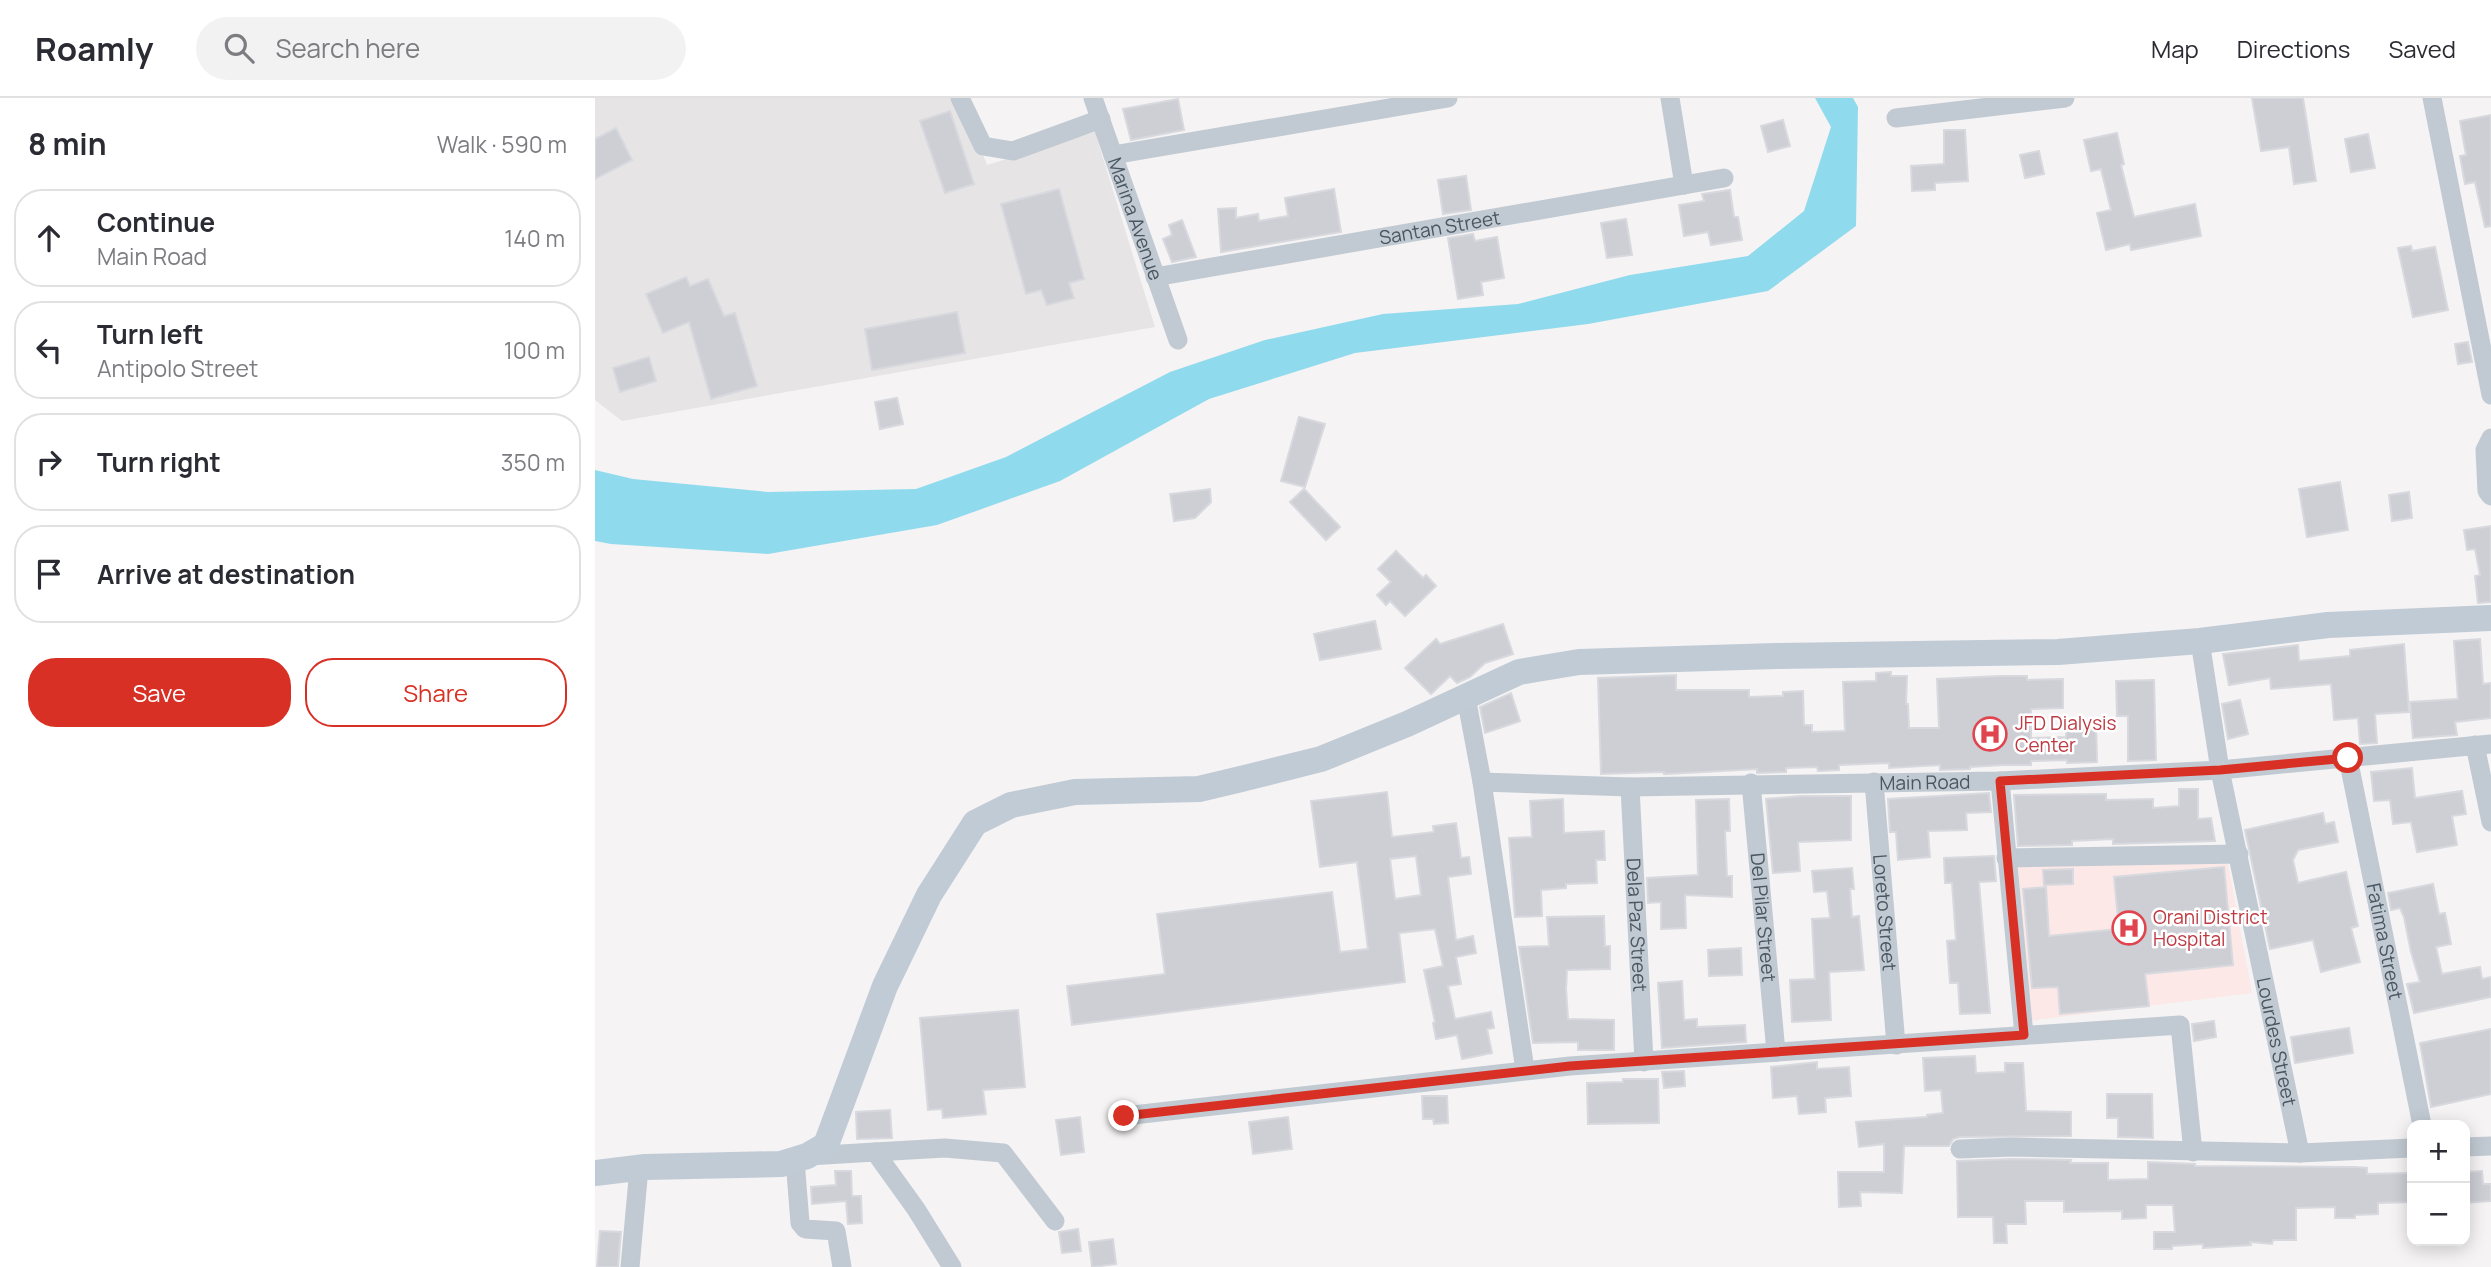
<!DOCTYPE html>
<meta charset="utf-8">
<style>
:root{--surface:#fff;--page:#f2f2f3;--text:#2b2b33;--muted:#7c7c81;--line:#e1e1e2;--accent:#d93025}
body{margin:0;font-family:Manrope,sans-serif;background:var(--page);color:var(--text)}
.controls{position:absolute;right:21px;bottom:21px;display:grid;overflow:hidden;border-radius:14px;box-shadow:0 4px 18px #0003}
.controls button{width:63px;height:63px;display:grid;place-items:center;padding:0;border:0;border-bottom:2px solid var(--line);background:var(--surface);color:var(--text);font:35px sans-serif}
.stop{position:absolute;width:21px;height:21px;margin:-16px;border:5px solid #d93025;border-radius:50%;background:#fff}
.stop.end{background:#d93025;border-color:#fff;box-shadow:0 2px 7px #0008}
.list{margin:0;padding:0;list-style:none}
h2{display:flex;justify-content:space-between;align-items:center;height:91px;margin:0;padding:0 28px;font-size:30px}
h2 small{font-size:23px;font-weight:400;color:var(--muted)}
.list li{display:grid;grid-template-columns:46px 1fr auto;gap:21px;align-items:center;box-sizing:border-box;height:98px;margin:0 14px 14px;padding:0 14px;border:2px solid var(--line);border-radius:28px}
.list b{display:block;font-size:26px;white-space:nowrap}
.list p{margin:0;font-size:23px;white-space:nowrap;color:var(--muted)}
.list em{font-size:23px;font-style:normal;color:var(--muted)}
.actions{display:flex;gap:14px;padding:21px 28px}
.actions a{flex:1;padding:16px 0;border:2px solid var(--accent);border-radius:28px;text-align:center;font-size:24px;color:var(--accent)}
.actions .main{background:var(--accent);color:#fff}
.icon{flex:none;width:38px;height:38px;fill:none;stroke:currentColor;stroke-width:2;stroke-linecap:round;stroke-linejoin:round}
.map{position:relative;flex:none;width:1896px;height:1169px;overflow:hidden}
header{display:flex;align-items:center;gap:42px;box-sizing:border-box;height:98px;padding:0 35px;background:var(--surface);border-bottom:2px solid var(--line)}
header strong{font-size:33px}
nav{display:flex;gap:38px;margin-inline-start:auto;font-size:24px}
.search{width:490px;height:63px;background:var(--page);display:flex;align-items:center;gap:18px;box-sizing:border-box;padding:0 24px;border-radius:38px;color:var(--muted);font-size:26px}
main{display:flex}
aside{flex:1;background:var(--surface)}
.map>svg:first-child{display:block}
</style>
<header>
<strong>Roamly</strong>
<div class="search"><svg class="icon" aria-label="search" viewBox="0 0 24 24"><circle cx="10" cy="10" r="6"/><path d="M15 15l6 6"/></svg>Search here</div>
<nav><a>Map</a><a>Directions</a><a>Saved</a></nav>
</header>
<main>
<aside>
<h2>8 min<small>Walk · 590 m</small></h2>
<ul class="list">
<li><svg class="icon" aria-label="ahead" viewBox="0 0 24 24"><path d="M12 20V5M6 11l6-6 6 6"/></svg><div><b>Continue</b><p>Main Road</p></div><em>140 m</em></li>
<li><svg class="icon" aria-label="left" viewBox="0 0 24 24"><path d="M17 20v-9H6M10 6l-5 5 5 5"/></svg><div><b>Turn left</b><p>Antipolo Street</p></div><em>100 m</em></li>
<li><svg class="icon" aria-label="right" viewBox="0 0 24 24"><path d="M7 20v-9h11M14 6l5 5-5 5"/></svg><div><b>Turn right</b></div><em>350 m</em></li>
<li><svg class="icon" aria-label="arrive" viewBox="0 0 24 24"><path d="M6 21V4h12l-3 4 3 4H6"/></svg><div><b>Arrive at destination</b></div></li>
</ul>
<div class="actions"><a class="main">Save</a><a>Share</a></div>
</aside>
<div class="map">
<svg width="1896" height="1169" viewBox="0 0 1896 1169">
<rect width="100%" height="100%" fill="#f5f3f3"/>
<path fill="#e6e4e5" d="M0,0H366L392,67L500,34L560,229L27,323L0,302Z"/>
<path fill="#fce8e6" d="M1632,761L1657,895L1433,923L1417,765Z"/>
<path fill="#90daee" d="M1220,0H1258L1263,9L1261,128L1173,193L993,226L760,255L614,301L465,383L342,427L173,456L16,446L0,443V372L38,381L173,394L321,391L411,359L575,274L670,242L788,216L923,206L1035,177L1153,158L1209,113L1236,29Z"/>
<g fill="#cdcfd5" stroke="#d7d9de" stroke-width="2" fill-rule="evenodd">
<path d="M1657,0H1708L1721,83L1699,86L1694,49L1666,53Z"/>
<path d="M583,1L589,32L536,42L528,11Z"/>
<path d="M355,13L379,86L350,95L325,23Z"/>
<path d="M1896,17V128L1890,129L1880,84L1870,86L1865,58L1871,57L1865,23Z"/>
<path d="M1188,22L1195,48L1173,54L1166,28Z"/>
<path d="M21,30L37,62L0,81V41Z"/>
<path d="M1349,32H1370L1373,83L1340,85V92L1317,93L1316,68L1349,66Z"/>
<path d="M1522,35L1529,66L1526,67L1539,119L1600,106L1606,138L1536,152L1535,146L1511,152L1502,115L1516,112L1506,71L1496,73L1489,42Z"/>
<path d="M1773,36L1780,70L1756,74L1750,41Z"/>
<path d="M1444,53L1449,76L1430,80L1425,57Z"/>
<path d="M871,78L876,112L848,116L843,82Z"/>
<path d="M464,91L489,181L474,185L479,200L452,207L446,192L431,196L406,106Z"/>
<path d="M739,91L746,134L626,154L623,111L641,110V120L663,116L664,123L693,118L690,100Z"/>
<path d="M1135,92L1139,119H1143L1147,142L1116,147L1113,134L1089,138L1084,107L1109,103L1107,96Z"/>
<path d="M1031,121L1037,157L1012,160L1006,125Z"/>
<path d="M587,122L601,159L577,164L568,141L577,137L574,127Z"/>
<path d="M878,136L880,143L902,139L909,180L886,184L888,197L863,201L853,140Z"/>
<path d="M1816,148L1817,153L1840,149L1853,212L1818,219L1803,150Z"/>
<path d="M91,179L95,188L113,181L129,218L140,215L162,288L116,301L94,224L68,235L51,196Z"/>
<path d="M362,214L370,255L277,272L270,231Z"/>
<path d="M1873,244L1877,264L1863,266L1860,246Z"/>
<path d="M54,259L61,283L25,294L18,270Z"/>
<path d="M302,300L308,326L285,331L280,304Z"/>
<path d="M704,319L730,326L710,389L686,383Z"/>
<path d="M1745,384L1753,432L1712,439L1704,391Z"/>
<path d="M615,391L616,404L600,420L579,423L575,396Z"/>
<path d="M709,391L745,429L731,442L695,404Z"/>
<path d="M1814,394L1817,420L1797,423L1794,397Z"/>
<path d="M1896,428V504L1883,505L1880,478L1885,477L1880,451L1872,452L1869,432Z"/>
<path d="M801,453L828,480L831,477L841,488L810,518L795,503L791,507L782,497L796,484L783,471Z"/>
<path d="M780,523L786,551L725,562L719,536Z"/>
<path d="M908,526L918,556L890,565L875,579L862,585L855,578L836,596L810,570L841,541L845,546Z"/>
<path d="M1885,541L1888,586L1896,585V620L1860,624L1862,637L1818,640L1815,604L1863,601L1859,543Z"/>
<path d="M1809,546L1814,614L1780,616L1782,645L1765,646L1763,620L1739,622L1736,586L1676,591L1675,580L1634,587L1628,556L1703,547L1704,563L1755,558V552Z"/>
<path d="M1296,574V578H1312L1311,606H1313L1314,630H1344L1342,581L1404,578H1432V582L1468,581V610L1436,611V640L1471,639V624L1501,622L1502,664L1472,665V662L1436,663V667H1408L1375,669V671L1345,672V667L1294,670V665L1244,667V672L1223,673L1222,669L1191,670V674L1162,675V671L1072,676H1069V674L1006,676L1003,580L1081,577V592H1154V599L1188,598V594L1208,593L1209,627H1217V634L1250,633L1248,584L1281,583V575Z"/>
<path d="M1559,582L1561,662L1533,663V618H1522L1521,583Z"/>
<path d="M916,595L925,623L890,635L885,609Z"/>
<path d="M1645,602L1653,636L1633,641L1627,606Z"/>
<path d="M1817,670L1820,700L1867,693L1871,716L1857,718L1862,747L1822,754L1816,724L1798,726L1795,702L1779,703L1776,674Z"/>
<path d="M1584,691H1603V721L1616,720L1620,743L1518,746V741L1477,743V747L1423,748L1419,697L1511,696V702L1558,701V710L1584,708Z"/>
<path d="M792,694L797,739L839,734L838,728L861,725L866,760L874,759L876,776L853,779L861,842L878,838L881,855L861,859L866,886L853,888L860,921L896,914L899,930L892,931L897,955L867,961L862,937L841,941L838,925L840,924L829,872L848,868L840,831L804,835L810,884L477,927L472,888L570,876L562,816L737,794L745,854L773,851L762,764L725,769L716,703ZM821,758L826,797L800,801L795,761Z"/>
<path d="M1394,695L1396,714L1371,715L1372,732L1333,733L1335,759L1303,762L1301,734H1295L1293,701Z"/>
<path d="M1206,698H1256V742L1203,744L1205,773L1178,775L1171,701Z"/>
<path d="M968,701L969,735L1009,733L1010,762H1001L1002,785L971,786V790L946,792L947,818L920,819L914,740L937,739L935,703Z"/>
<path d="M1134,701L1135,733H1130L1132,778H1137V799L1090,797L1091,830L1066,831V804L1053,805L1052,780L1103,777L1101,702Z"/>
<path d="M1728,715L1730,726L1739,724L1743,744L1703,752L1698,762L1703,785L1751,774L1763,828L1756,830L1765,864L1726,874L1718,842L1675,851L1650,732Z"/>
<path d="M1399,758L1401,783L1384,784L1395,915L1365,916L1363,885H1355L1352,843L1361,842L1357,785H1350L1349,760Z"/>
<path d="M1629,769L1638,867L1550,876L1554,908L1465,916L1463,889L1437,890L1428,791L1451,789L1454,838L1524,831L1519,779Z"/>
<path d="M1257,770L1259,791H1255L1257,819L1264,818L1269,872L1234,874L1236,922L1197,924L1195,882L1220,881L1217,821L1235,820L1232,793L1219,794L1217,773Z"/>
<path d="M1478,771V786L1449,787L1448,772Z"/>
<path d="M1838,786L1844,816L1850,815L1856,846L1841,849L1847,876L1885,869L1887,881L1896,879V899L1819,915L1812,886L1825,884L1816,854L1809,819L1805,810L1796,812L1793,795Z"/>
<path d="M1009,818L1010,848H1015V871L972,872L971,891L973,921L1019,922V952H983V944L938,945L924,849L954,848L952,819Z"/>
<path d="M1146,850L1147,877L1114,878L1113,852Z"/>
<path d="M1087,883L1089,922L1102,921V929L1150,927L1151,944L1067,950L1063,885Z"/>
<path d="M423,912L430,989L388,992L391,1016L348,1020L347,1011L333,1012L325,920Z"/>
<path d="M1619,923L1621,939L1599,943L1597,926Z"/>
<path d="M1754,930L1758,955L1700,965L1696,939Z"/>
<path d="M1896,931V996L1836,1009L1825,945Z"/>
<path d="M1380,958L1381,975L1410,974V965H1428L1431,1013L1476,1014V1038L1365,1039L1358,1041L1354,1048H1309L1307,1095L1265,1094L1266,1108L1244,1109L1243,1074H1289V1046L1264,1049L1261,1024L1332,1019V1017L1348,1015L1346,992L1330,993L1328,960Z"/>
<path d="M1222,964V971L1254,969L1256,998L1230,1000L1231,1014L1204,1016L1202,998L1178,1000L1176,969Z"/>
<path d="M1089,973L1090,988L1069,990L1067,974Z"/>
<path d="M1028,981H1063L1064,1025L993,1026L992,985L1028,984Z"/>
<path d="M1512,996H1557L1558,1040L1523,1039V1020H1512Z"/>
<path d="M827,998H852L853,1025L839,1026L838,1021H828Z"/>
<path d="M295,1012L297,1040L262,1041L261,1014Z"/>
<path d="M485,1019L489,1054L466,1057L461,1022Z"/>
<path d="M693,1019L697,1051L658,1056L654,1024Z"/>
<path d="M1417,1061L1476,1062L1475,1065H1513V1082L1553,1081V1064L1600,1066V1068L1760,1069L1772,1070V1076L1817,1075V1104L1783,1105V1116L1760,1117V1120H1740V1109L1701,1110V1142H1678L1677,1146L1655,1144L1656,1147L1608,1150V1146L1577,1148V1151H1559V1134H1580L1578,1107H1551V1120L1527,1121V1113L1469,1114V1103H1430L1431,1126H1411L1412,1145H1399L1398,1119H1363L1362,1063Z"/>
<path d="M240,1073H256L257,1098H266L267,1125L253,1126L251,1103L217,1106L216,1089L241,1087Z"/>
<path d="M1887,1073L1888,1086H1896V1103L1870,1105V1074Z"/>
<path d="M483,1131L486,1153L467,1155L464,1134Z"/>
<path d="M5,1133L26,1134L23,1169H2Z"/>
<path d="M518,1141L521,1166L497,1169L494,1144Z"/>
</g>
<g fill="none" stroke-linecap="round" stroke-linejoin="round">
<g stroke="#c1cad2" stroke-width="19">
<path d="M365,0L388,48L418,53L506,21"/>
<path id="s1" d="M498,0L583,242"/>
<path d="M1075,0L1089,87"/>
<path d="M1837,0L1896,297"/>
<path d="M1301,20L1470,0"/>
<path d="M518,57L853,0"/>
<path id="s2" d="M560,179L1129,80"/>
<path d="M1896,340L1890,352L1892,393L1896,398"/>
<path id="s3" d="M1605,543L1625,672L1705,1055"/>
<path d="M871,599L887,684L930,972"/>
<path d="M1880,647L1896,724"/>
<path id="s4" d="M1753,660L1827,1027"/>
<path d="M1405,683L1429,937"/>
<path id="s5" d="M887,684L1035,689L1405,683L1625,672L1896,646"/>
<path id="s6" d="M1279,684L1301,947"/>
<path id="s7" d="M1156,685L1181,954"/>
<path id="s8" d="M1035,689L1049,964"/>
<path d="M1411,760L1644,756"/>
<path d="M529,1018L975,968L1585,927L1598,1054"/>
<path d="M1870,1049L1896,1048"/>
<path d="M1365,1051L1417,1049L1705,1055L1817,1050"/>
<path d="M280,1054L350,1050L408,1055L460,1123"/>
<path d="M213,1058L280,1054L321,1111L357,1169"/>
<path d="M200,1062L205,1125L210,1131L241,1133L247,1169"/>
<path d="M35,1169L44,1070"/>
</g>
<path stroke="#c1cbd6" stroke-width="26" d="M0,1075L50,1069L186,1066L212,1058L231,1047L290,888L334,797L380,725L416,707L480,694L604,691L646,681L726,661L812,626L924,574L984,564L1181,558L1463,554L1605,543L1733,527L1896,520"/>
</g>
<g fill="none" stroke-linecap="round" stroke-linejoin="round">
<path stroke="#d93025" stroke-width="9" d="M529,1018L975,968L1429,937L1405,683L1625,672L1753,660"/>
</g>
<defs>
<symbol id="hospital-ring" viewBox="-11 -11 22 22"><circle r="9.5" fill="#fff" stroke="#e0444e" stroke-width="1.5"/><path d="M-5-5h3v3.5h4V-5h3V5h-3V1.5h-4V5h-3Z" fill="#e0444e"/></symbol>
</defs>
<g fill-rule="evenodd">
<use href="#hospital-ring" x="1376" y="617" width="38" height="38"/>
<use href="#hospital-ring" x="1515" y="811" width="38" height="38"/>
</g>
<g text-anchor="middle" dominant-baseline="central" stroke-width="5" stroke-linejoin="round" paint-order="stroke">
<g font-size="19" fill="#4a5661" stroke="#fff">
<text stroke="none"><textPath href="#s1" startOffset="128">Marina Avenue</textPath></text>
<text stroke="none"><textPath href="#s2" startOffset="289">Santan Street</textPath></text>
<text stroke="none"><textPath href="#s5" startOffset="443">Main Road</textPath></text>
<text stroke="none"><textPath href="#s6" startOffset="131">Loreto Street</textPath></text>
<text stroke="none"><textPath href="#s7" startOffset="135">Del Pilar Street</textPath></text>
<text stroke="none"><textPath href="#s8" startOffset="138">Dela Paz Street</textPath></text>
<text stroke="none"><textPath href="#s4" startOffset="187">Fatima Street</textPath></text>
<text stroke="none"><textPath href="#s3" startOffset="408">Lourdes Street</textPath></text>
</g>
<g font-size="19" fill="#be3a42" stroke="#fff" text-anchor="start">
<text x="1420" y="625">JFD Dialysis<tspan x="1420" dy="22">Center</tspan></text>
<text x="1558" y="819">Orani District<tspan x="1558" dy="22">Hospital</tspan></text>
</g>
</g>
</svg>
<div class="controls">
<button>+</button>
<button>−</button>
</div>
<div class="stop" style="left:1753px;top:660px"></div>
<div class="stop end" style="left:529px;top:1018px"></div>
</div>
</main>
